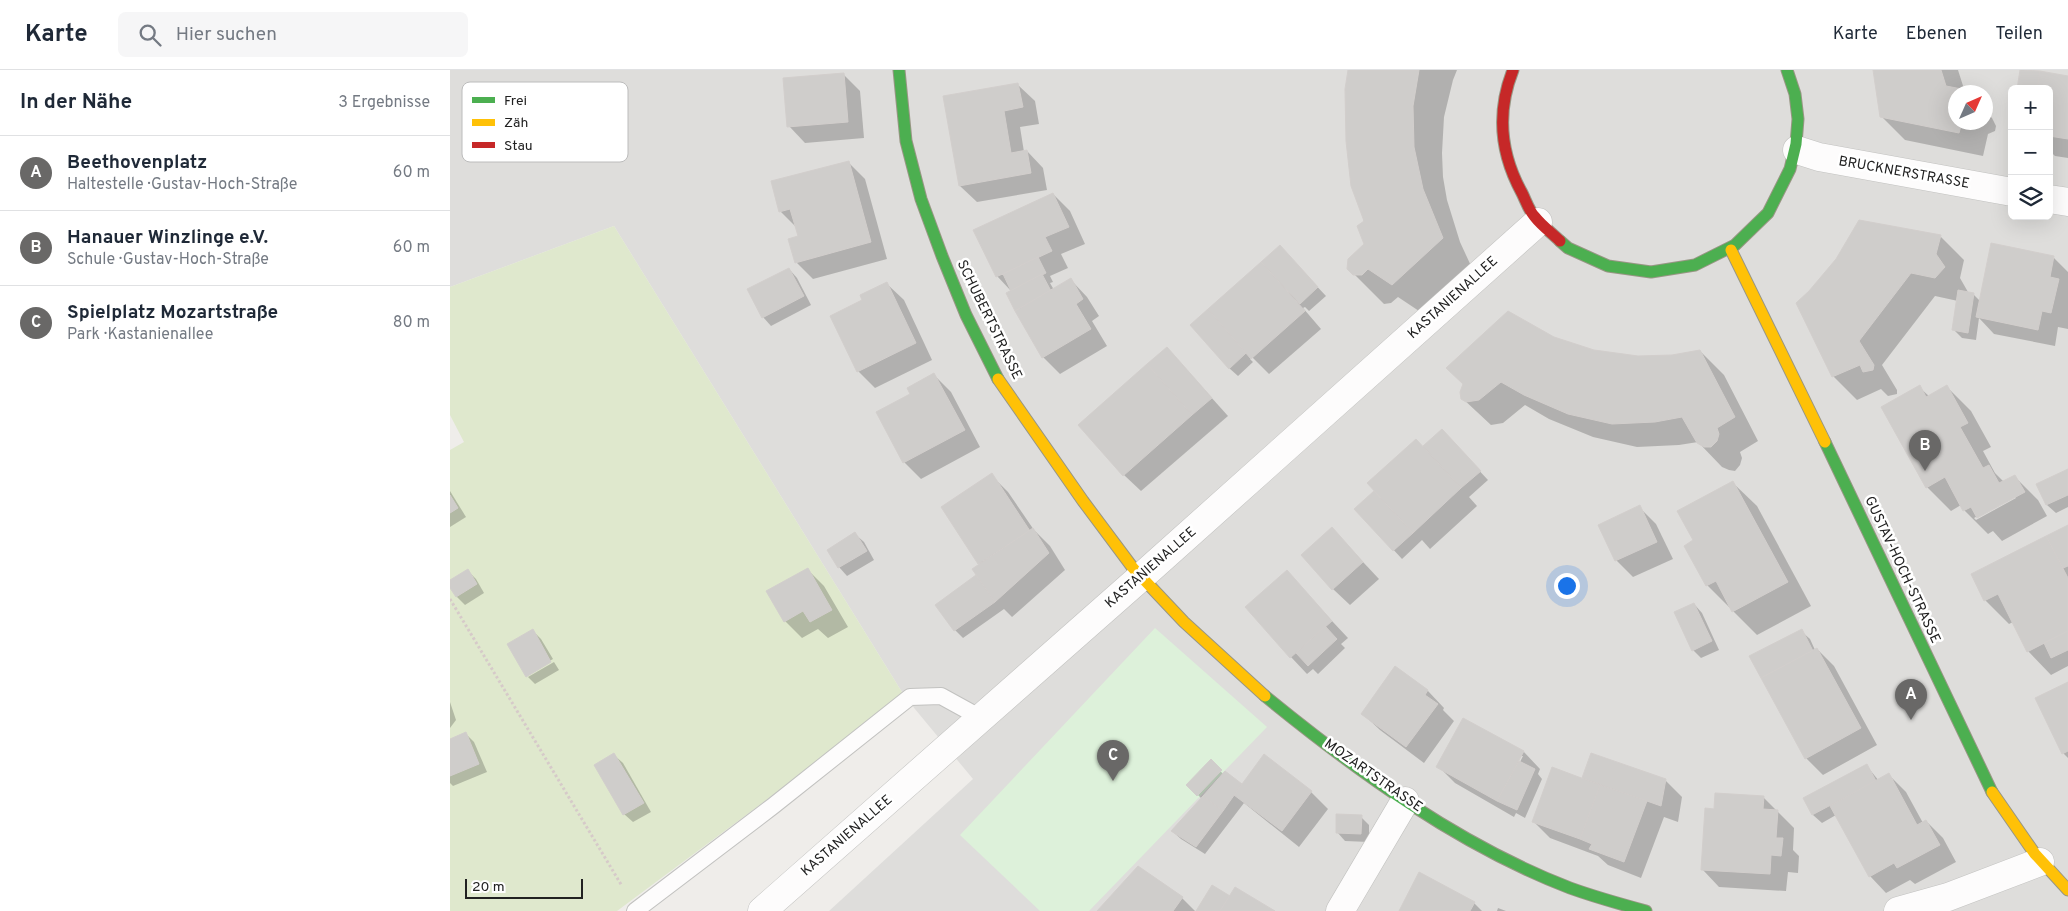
<!DOCTYPE html>
<html lang="de">
<meta charset="utf-8">
<style>
:root{--surface:#fff;--page:#f6f6f7;--text:#1f2937;--muted:#747a83;--line:#e0e1e3;--accent:#696867}
body{margin:0;font-family:Overpass,sans-serif;background:var(--page);color:var(--text)}
.controls{position:absolute;right:15px;top:15px;display:grid;overflow:hidden;border-radius:8px;box-shadow:0 5px 20px #0002}
.controls button{width:45px;height:45px;display:grid;place-items:center;padding:0;border:0;border-bottom:1px solid var(--line);background:var(--surface);color:var(--text);font:25px sans-serif}
.compass{position:absolute;left:1498px;top:15px;width:45px;height:45px;border-radius:50%;background:var(--surface);box-shadow:0 5px 20px #0002;rotate:45deg}
.scale{position:absolute;left:15px;bottom:12px;width:118px;box-sizing:border-box;padding-left:5px;border:2px solid #212121;border-top:0;font-size:14px;line-height:18px;white-space:nowrap;color:#212121;-webkit-text-stroke:4px #fff;paint-order:stroke}
.you{position:absolute;left:1116px;top:515px;width:18px;height:18px;margin:-12px;border:4px solid #fff;border-radius:50%;background:#1a73e8;box-shadow:0 0 0 8px #1a73e833}
.badge{display:grid;place-items:center;width:32px;height:32px;border-radius:50%;background:var(--accent);color:#fff;font-size:16px;font-weight:700}
.pin{position:absolute;translate:-50% -41px;filter:drop-shadow(0 1px 2px #0008)}
.pin::after{content:'';position:absolute;top:26px;width:18px;height:15px;background:inherit;clip-path:polygon(0 0,100% 0,50% 100%)}
.list{margin:0;padding:0;list-style:none}
h2{display:flex;justify-content:space-between;align-items:center;height:65px;margin:0;padding:0 20px;font-size:21px}
h2 small{font-size:16px;font-weight:400;color:var(--muted)}
.list li{display:grid;grid-template-columns:32px 1fr auto;gap:15px;align-items:center;box-sizing:border-box;height:75px;padding:0 20px;border-top:1px solid var(--line)}
.list b{display:block;font-size:19px;white-space:nowrap}
.list p{margin:0;font-size:16px;white-space:nowrap;color:var(--muted)}
.list em{font-size:16px;font-style:normal;color:var(--muted)}
.icon{flex:none;width:28px;height:28px;fill:none;stroke:currentColor;stroke-width:2;stroke-linecap:round;stroke-linejoin:round}
.map{position:relative;flex:none;width:1618px;height:841px;overflow:hidden}
header{display:flex;align-items:center;gap:30px;box-sizing:border-box;height:70px;padding:0 25px;background:var(--surface);border-bottom:1px solid var(--line)}
header strong{font-size:24px}
nav{display:flex;gap:28px;margin-inline-start:auto;font-size:18px}
.search{width:350px;height:45px;background:var(--page);display:flex;align-items:center;gap:12px;box-sizing:border-box;padding:0 18px;border-radius:8px;color:var(--muted);font-size:19px}
main{display:flex}
aside{flex:1;background:var(--surface)}
.map>svg:first-child{display:block}
</style>
<header>
<strong>Karte</strong>
<div class="search"><svg class="icon" aria-label="search" viewBox="0 0 24 24"><circle cx="10" cy="10" r="6"/><path d="M15 15l6 6"/></svg>Hier suchen</div>
<nav><a>Karte</a><a>Ebenen</a><a>Teilen</a></nav>
</header>
<main>
<aside>
<h2>In der Nähe<small>3 Ergebnisse</small></h2>
<ul class="list">
<li><span class="badge">A</span><div><b>Beethovenplatz</b><p>Haltestelle · Gustav-Hoch-Straße</p></div><em>60 m</em></li>
<li><span class="badge">B</span><div><b>Hanauer Winzlinge e.V.</b><p>Schule · Gustav-Hoch-Straße</p></div><em>60 m</em></li>
<li><span class="badge">C</span><div><b>Spielplatz Mozartstraße</b><p>Park · Kastanienallee</p></div><em>80 m</em></li>
</ul>
</aside>
<div class="map">
<svg width="1618" height="841" viewBox="0 0 1618 841">
<rect width="100%" height="100%" fill="#efedea"/>
<path fill="#dedddb" fill-rule="evenodd" d="M0,0H1618V841H379L523,709L455,627L164,156L0,217ZM1562,19H1599V146H1562ZM1506,22H1536V52H1506Z"/>
<path fill="#dfe8cd" d="M164,156L455,627L167,841H0V380L14,372L0,345V217Z"/>
<path fill="#ddf1da" d="M705,558L817,657L639,841H590L510,765Z"/>
<g fill="#0003" fill-rule="evenodd">
<path d="M899,0H1007L1003,10L994,47L992,83L993,107L997,130L1010,172L1022,198L972,243L948,227L941,233L934,234L899,199L916,174Z"/>
<path d="M1425,0H1508L1515,22H1506V52H1536V42L1542,48L1546,56L1545,61L1538,64L1533,86L1455,70L1431,46Z"/>
<path d="M1571,0L1618,7V88L1605,86L1599,80V19H1568Z"/>
<path d="M393,4L410,21L414,68L355,73L339,56Z"/>
<path d="M568,15L585,31L589,54L570,57L574,82L577,81L593,98L597,120L527,132L510,116Z"/>
<path d="M398,92L415,109L437,189L363,209L346,192L349,167L347,158L330,141Z"/>
<path d="M603,124L620,141L635,174L611,184L618,198L600,206L603,212L600,213L604,220L621,210L637,227L649,246L642,251L657,276L610,304L593,287L562,222L547,206ZM578,193L552,205L551,203Z"/>
<path d="M1490,166L1514,190L1510,208L1518,222L1517,223L1523,224L1531,232L1542,175L1604,188L1618,202V259L1608,257L1605,276L1544,264L1529,248L1526,270L1512,268L1504,260L1508,231L1485,226L1432,295L1447,320V324L1438,326L1431,319L1407,330L1383,306L1347,233Z"/>
<path d="M830,177L876,226L859,241L855,237L853,238L871,259L819,304L802,287L800,289L803,292L788,306L779,298L758,240Z"/>
<path d="M339,199L347,208L361,235L321,256L313,247Z"/>
<path d="M437,214L454,230L482,290L425,318L408,301L414,231Z"/>
<path d="M1103,268L1151,283L1188,288L1222,286L1250,281L1274,305L1308,371L1290,382L1292,388L1290,395L1285,401L1279,400L1272,397L1248,372L1229,375L1187,377L1143,367L1099,349L1075,335L1053,353L1041,355L1012,328Z"/>
<path d="M717,278L778,346L691,421L674,405Z"/>
<path d="M484,305L501,322L530,377L471,409L454,392L428,342L462,324Z"/>
<path d="M1469,317L1480,327L1497,317L1521,341L1541,377L1533,381L1545,403L1554,412L1564,406L1588,430L1597,446L1552,471L1543,461L1538,464L1514,440L1511,435L1501,441L1477,417ZM1564,426L1566,428L1526,450L1524,448Z"/>
<path d="M992,361L1038,410L1019,427L1027,436L980,479L972,470L952,489L906,439L930,428L973,377Z"/>
<path d="M1618,400V437L1606,443L1597,435L1588,415Z"/>
<path d="M541,405L558,422L584,460L600,476L615,500L562,547L554,539L513,568L505,560L526,507L533,512L530,494L492,437Z"/>
<path d="M1283,413L1307,436L1361,536L1307,565L1257,515L1245,471Z"/>
<path d="M0,421L16,447L0,457Z"/>
<path d="M1189,437L1206,454L1223,489L1183,507L1166,490Z"/>
<path d="M1618,456V596L1601,605L1578,581L1563,552L1559,554L1535,530L1596,467Z"/>
<path d="M882,459L929,509L900,535L883,519Z"/>
<path d="M405,464L414,472L424,490L397,506L389,497Z"/>
<path d="M357,499L374,516L398,557L378,568L368,559L352,568L335,551Z"/>
<path d="M18,501L26,509L34,523L15,535L7,527L0,511Z"/>
<path d="M836,502L898,568L891,574L895,578L868,604L863,599L857,604L841,587Z"/>
<path d="M1244,534L1252,543L1269,580L1251,588L1243,580Z"/>
<path d="M83,561L91,569L103,589L77,604V607V606Z"/>
<path d="M1351,561L1360,569L1365,580L1367,579L1384,596L1427,675L1373,705L1356,688Z"/>
<path d="M104,592L109,600L85,614L78,607Z"/>
<path d="M945,598L978,621L994,638L993,640L1004,651L974,693L930,660L913,644Z"/>
<path d="M1618,613V688L1613,683Z"/>
<path d="M0,632L6,650L0,658Z"/>
<path d="M1014,650L1074,682L1090,699L1088,704L1092,709L1075,748L1066,743L1064,747L1005,713L988,696ZM1070,686H1073L1070,692H1067Z"/>
<path d="M16,664L24,672L37,702L3,716L0,713V671Z"/>
<path d="M1142,684L1215,710L1232,727L1228,752L1214,747L1191,808L1158,795L1148,786L1100,768L1083,751L1133,710Z"/>
<path d="M164,685L173,693L201,742L183,752L174,744Z"/>
<path d="M761,691L774,705L776,703L792,716L861,722L878,739L849,777L794,733L755,784L731,769L722,761L752,729L738,715Z"/>
<path d="M1416,695L1429,711L1439,705L1456,722L1473,753L1476,751L1493,768L1506,792L1465,814L1460,810L1436,823L1420,806L1386,745L1372,753L1363,745L1355,728Z"/>
<path d="M1313,727L1344,758L1343,780L1349,786L1348,803L1338,802L1336,821L1269,817L1253,800L1265,740Z"/>
<path d="M911,747L919,755V772L895,771L887,762Z"/>
<path d="M732,828L745,841H649Z"/>
<path d="M1024,833L1032,841H950Z"/>
<path d="M1048,838L1056,841H1047Z"/>
</g>
<g fill="#cfcdcb" stroke="#d2cecc">
<path d="M898,0H969L963,36L964,77L973,119L993,168L942,215L918,199L912,205H903L897,199L898,189L914,174L907,156L914,151L901,116L896,71L895,19Z"/>
<path d="M1423,0H1491L1496,16L1512,19L1518,22H1506V52H1512L1509,63L1430,47Z"/>
<path d="M1570,0L1590,1L1587,19H1567Z"/>
<path d="M1590,1L1618,6V69L1599,66V19H1587Z"/>
<path d="M394,3L398,52L337,57L333,8Z"/>
<path d="M568,13L573,37L554,41L561,83L577,80L581,103L509,116L493,26Z"/>
<path d="M399,91L421,172L345,193L338,169L348,166L340,139L329,142L321,111Z"/>
<path d="M603,123L619,157L595,167L602,181L546,207L523,160Z"/>
<path d="M1409,150L1491,165L1486,184L1495,197L1485,208L1461,203L1409,271L1424,295L1423,300L1413,302L1410,295L1382,307L1346,233L1359,221L1386,189Z"/>
<path d="M1541,173L1604,186L1600,207L1609,209L1601,243L1592,241L1588,260L1526,247Z"/>
<path d="M830,175L868,217L850,234L811,192Z"/>
<path d="M588,187L596,203L561,221L553,204Z"/>
<path d="M811,192L855,241L801,289L758,239Z"/>
<path d="M339,198L354,226L312,248L297,219Z"/>
<path d="M592,204L601,221L565,241L556,223Z"/>
<path d="M621,208L633,229L626,234L641,259L592,288L565,241Z"/>
<path d="M437,212L466,273L407,302L380,246L412,230L410,225Z"/>
<path d="M1508,220L1524,223L1518,263L1502,260Z"/>
<path d="M758,239L796,283L779,299L740,255Z"/>
<path d="M1058,241L1104,267L1144,280L1188,286L1222,285L1250,280L1285,347L1267,358L1269,364L1267,371L1261,377H1254L1247,373L1232,347L1205,352L1162,354L1118,344L1074,325L1051,312L1029,330L1016,332L1011,329L1010,322L1013,314L996,298Z"/>
<path d="M717,277L762,328L742,345L697,294Z"/>
<path d="M697,294L742,345L673,406L628,355Z"/>
<path d="M484,303L515,360L453,393L426,342L460,324L457,318Z"/>
<path d="M1470,315L1476,327L1497,315L1518,353L1510,357L1533,398L1539,395L1549,413L1565,405L1575,422L1527,448L1521,437L1513,441L1495,407L1476,418L1431,337Z"/>
<path d="M992,359L1031,401L1011,418L973,376Z"/>
<path d="M966,369L1011,418L963,463L917,413Z"/>
<path d="M1618,399V425L1596,435L1586,414Z"/>
<path d="M542,403L580,461L528,494L491,437Z"/>
<path d="M1283,411L1338,512L1282,542L1266,511L1256,516L1234,476L1243,470L1227,441Z"/>
<path d="M924,421L963,463L943,481L904,439Z"/>
<path d="M0,425L8,438L0,443Z"/>
<path d="M1190,435L1207,472L1165,491L1148,455Z"/>
<path d="M1618,455V496L1613,498L1596,466Z"/>
<path d="M882,457L913,492L882,520L851,485Z"/>
<path d="M583,458L599,483L545,532L522,499Z"/>
<path d="M405,462L417,481L388,498L377,480Z"/>
<path d="M1596,466L1618,508V561L1577,582L1548,524L1534,531L1521,504Z"/>
<path d="M358,498L382,540L360,552L353,541L334,552L316,521Z"/>
<path d="M18,499L27,514L6,527L0,518V510Z"/>
<path d="M837,500L882,551L840,588L795,537Z"/>
<path d="M526,505L545,532L504,561L485,535Z"/>
<path d="M1244,533L1262,571L1242,581L1224,542Z"/>
<path d="M875,556L887,569L858,596L846,583Z"/>
<path d="M83,559L101,592L76,607L57,574Z"/>
<path d="M1352,559L1363,581L1311,608L1299,586Z"/>
<path d="M1618,561V580L1601,588L1594,573Z"/>
<path d="M1367,578L1411,658L1355,689L1311,608Z"/>
<path d="M945,596L978,620L975,625L988,634L956,677L911,644Z"/>
<path d="M1618,612V681L1612,684L1585,628Z"/>
<path d="M1013,648L1074,681L1047,731L986,697Z"/>
<path d="M16,662L29,694L0,706V669Z"/>
<path d="M164,683L194,733L173,745L144,695Z"/>
<path d="M1141,683L1216,709L1211,736L1132,708Z"/>
<path d="M814,684L862,721L832,761L784,725Z"/>
<path d="M761,689L772,700L747,726L736,715Z"/>
<path d="M1069,691L1085,699L1067,740L1047,731Z"/>
<path d="M1417,694L1426,711L1362,745L1353,728Z"/>
<path d="M1102,697L1150,715L1130,769L1082,752Z"/>
<path d="M775,701L792,714L773,741L753,726Z"/>
<path d="M1439,703L1467,755L1476,750L1490,775L1447,798L1444,793L1419,807L1380,736Z"/>
<path d="M1150,715L1197,731L1174,792L1139,779L1142,774L1130,769Z"/>
<path d="M1265,723L1314,726L1313,739L1328,740L1326,768H1333L1331,786L1321,785L1320,804L1251,800L1255,738L1264,739Z"/>
<path d="M753,726L773,741L746,777L721,761Z"/>
<path d="M886,744L912,745L911,764L886,763Z"/>
<path d="M688,796L733,827L723,841H647Z"/>
<path d="M969,802L1025,832L1020,841H949Z"/>
<path d="M762,815L780,826L770,841H746Z"/>
<path d="M785,817L825,841H770Z"/>
</g>
<g fill="none" stroke-linecap="round" stroke-linejoin="round">
<defs>
<path id="lane" d="M185,841L323,736L460,627L491,626L531,648"/>
<g id="street">
<path d="M1347,80L1369,87L1562,122"/>
<path d="M1599,129L1618,132"/>
<path d="M312,841L691,507L1088,152"/>
<path d="M890,841L955,731"/>
<path d="M1448,841L1498,827L1590,792"/>
</g>
<g id="fast">
<path d="M449,0L456,71L471,129L492,186L516,245L548,309"/>
<path d="M1110,171L1118,178L1158,196L1201,202L1245,195L1285,175L1318,143L1340,99L1346,74L1348,49L1345,24L1337,0"/>
<path d="M1375,372L1542,722"/>
<path d="M815,626C907,701 1008,775 1120,818C1145,827 1170,834 1196,841"/>
</g>
<g id="slow">
<path d="M1281,180L1375,372"/>
<path d="M548,309L633,431L683,498L734,552L815,626"/>
<path d="M1542,722L1585,784L1618,820"/>
</g>
<path id="jam" d="M1063,0C1046,43 1050,83 1072,123C1076,131 1079,141 1085,147C1092,156 1102,163 1110,171"/>
</defs>
<use href="#lane" stroke="#c2c2c0" stroke-width="18"/>
<use href="#street" stroke="#c2c2c0" stroke-width="29"/>
<use href="#fast" stroke="#989684" stroke-width="13"/>
<use href="#slow" stroke="#989684" stroke-width="13"/>
<use href="#jam" stroke="#989684" stroke-width="13"/>
<path stroke="#d6cac9" stroke-width="3" stroke-dasharray="2.5 2.5" stroke-linecap="butt" d="M0,529L172,816"/>
<use href="#lane" stroke="#fdfcfc" stroke-width="16"/>
<use href="#street" stroke="#fdfcfc" stroke-width="28"/>
<use href="#fast" stroke="#4caf50" stroke-width="11"/>
<use href="#slow" stroke="#ffc107" stroke-width="11"/>
<use href="#jam" stroke="#c62828" stroke-width="11"/>
</g>
<g text-anchor="middle" dominant-baseline="central" stroke-width="5" stroke-linejoin="round" paint-order="stroke">
<g font-size="14" fill="#212121" stroke="#fff">
<text transform="translate(1454 103) rotate(10)">BRUCKNERSTRASSE</text>
<text transform="translate(1003 228) rotate(-42)">KASTANIENALLEE</text>
<text transform="translate(539 250) rotate(64)">SCHUBERTSTRASSE</text>
<text transform="translate(701 498) rotate(-41)">KASTANIENALLEE</text>
<text transform="translate(1452 500) rotate(65)">GUSTAV-HOCH-STRASSE</text>
<text transform="translate(923 706) rotate(35)">MOZARTSTRASSE</text>
<text transform="translate(397 766) rotate(-41)">KASTANIENALLEE</text>
</g>
</g>
<rect x="12" y="12" width="166" height="80" rx="8" fill="#fff" stroke="#bcbcbc" stroke-width="1"/>
<rect x="22" y="27" width="23" height="6" fill="#4caf50"/>
<rect x="22" y="49" width="23" height="7" fill="#ffc107"/>
<rect x="22" y="72" width="23" height="6" fill="#c62828"/>
<g font-size="14" fill="#212121">
<text x="54" y="35">Frei</text>
<text x="54" y="57">Zäh</text>
<text x="54" y="80">Stau</text>
</g>
</svg>
<div class="controls">
<button>+</button>
<button>−</button>
<button><svg class="icon" aria-label="layers" viewBox="0 0 24 24"><path d="M12 4l9 5-9 5-9-5zM3 14l9 5 9-5"/></svg></button>
</div>
<svg class="compass" viewBox="-18 -18 36 36"><path d="M0-13l5 13h-10z" fill="#e53935"/><path d="M0 13l5-13h-10z" fill="#747a83"/></svg>
<div class="scale">20 m</div>
<div class="you"></div>
<div class="pin badge" style="left:1461px;top:650px">A</div>
<div class="pin badge" style="left:1475px;top:401px">B</div>
<div class="pin badge" style="left:663px;top:711px">C</div>
</div>
</main>
